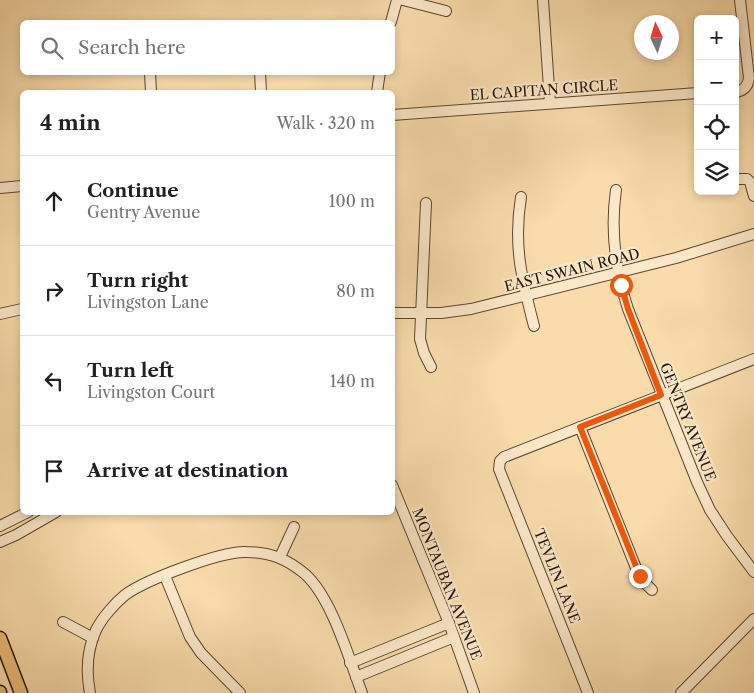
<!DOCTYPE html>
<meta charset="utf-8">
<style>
:root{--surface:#fff;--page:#f2f2f2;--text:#202124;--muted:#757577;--line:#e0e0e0}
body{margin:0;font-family:"Libre Caslon Text",serif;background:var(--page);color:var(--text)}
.controls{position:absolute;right:15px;top:15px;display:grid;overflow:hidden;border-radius:8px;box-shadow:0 2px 8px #0003}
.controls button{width:45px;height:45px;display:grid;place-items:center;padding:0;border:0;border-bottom:1px solid var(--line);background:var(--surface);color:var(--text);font:25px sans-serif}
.compass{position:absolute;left:634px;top:15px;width:45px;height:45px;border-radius:50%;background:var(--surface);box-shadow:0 2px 8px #0003;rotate:356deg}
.stop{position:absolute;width:15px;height:15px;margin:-11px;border:4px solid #ea580c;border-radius:50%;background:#fff}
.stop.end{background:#ea580c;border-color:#fff;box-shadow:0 1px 5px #0008}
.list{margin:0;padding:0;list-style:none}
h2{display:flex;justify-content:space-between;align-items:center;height:65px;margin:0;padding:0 20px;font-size:21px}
h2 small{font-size:16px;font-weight:400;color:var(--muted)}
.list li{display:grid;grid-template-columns:32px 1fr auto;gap:15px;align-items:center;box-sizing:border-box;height:90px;padding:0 20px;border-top:1px solid var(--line)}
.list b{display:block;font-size:19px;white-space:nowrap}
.list p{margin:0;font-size:16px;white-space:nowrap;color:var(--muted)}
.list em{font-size:16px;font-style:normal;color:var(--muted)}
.icon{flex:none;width:28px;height:28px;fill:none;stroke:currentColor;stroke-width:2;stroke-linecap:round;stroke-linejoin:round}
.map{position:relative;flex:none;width:754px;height:693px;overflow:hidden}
.search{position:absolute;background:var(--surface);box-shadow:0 2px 8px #0003;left:20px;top:20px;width:375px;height:55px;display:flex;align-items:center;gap:12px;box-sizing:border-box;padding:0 18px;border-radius:8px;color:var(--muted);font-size:19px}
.panel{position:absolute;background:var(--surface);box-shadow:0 2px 8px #0003;left:20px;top:90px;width:375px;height:425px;border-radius:8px}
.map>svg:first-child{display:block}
</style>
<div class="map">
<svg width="754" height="693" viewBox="0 0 754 693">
<rect width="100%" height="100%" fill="#fadcac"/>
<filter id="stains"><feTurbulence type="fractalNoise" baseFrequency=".004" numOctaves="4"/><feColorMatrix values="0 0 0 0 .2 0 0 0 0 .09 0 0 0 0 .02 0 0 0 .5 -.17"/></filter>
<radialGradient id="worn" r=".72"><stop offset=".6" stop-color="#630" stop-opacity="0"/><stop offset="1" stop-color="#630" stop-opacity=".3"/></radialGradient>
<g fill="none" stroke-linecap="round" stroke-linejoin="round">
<defs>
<g id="minor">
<path d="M403,0L446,11"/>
<path d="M543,0L550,103"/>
<path d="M391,22L397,0"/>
<path d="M150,72L151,92"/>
<path d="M260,72L261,92"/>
<path d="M377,92L380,72"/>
<path d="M735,92C744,91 748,86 749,78L740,0"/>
<path d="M392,115L698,93"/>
<path d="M735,179H747L750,182L754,196"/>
<path d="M0,188L22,186"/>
<path d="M616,190C610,231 615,269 628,309L697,482L710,510L727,536L754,572"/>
<path d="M521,197C513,246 522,280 534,326"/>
<path d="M426,203L420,339L424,353L431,367"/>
<path d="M392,313H441L471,309L676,258L754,234"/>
<path d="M0,314L22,309"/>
<path d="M580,427L636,568L645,583L652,590"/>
<path d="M392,485L449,623L474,693"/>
<path d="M0,526L28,512"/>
<path d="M0,542L16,535L56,512"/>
<path d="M280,557L294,527"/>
<path d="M165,576L190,637L201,653L240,693"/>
<path d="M63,622L93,638"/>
<path d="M350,663L449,623"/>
<path d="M356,677L454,637"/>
<path d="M90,693C86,672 87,650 96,630C102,618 115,603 125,595C145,580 221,551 246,552C270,552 287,559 305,574C332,598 349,659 362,693"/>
<path d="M588,693L499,469L500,461L504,457L754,359"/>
<path d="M681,693L754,619"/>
</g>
<g id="major">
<path d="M0,638L21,693"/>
<path d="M0,692V693"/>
</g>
</defs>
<use href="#minor" stroke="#5a4832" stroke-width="12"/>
<use href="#major" stroke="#251609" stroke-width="15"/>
<use href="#minor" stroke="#fce8c9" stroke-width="10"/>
<use href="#major" stroke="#edbe76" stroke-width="12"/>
</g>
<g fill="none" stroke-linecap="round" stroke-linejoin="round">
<path stroke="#ea580c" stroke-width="6" d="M621,285L628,309L661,395L580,427L640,576"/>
</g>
<g text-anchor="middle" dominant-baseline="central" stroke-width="4.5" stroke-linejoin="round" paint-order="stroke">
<g font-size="14" fill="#251609" stroke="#fce8c9">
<text transform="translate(544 90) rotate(-4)">EL CAPITAN CIRCLE</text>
<text transform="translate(572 270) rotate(-14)">EAST SWAIN ROAD</text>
<text transform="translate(688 422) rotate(68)">GENTRY AVENUE</text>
<text transform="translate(557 576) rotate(68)">TEVLIN LANE</text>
<text transform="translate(447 584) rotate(68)">MONTAUBAN AVENUE</text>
</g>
</g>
<rect width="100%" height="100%" filter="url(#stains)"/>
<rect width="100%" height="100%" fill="url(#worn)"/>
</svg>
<div class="controls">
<button>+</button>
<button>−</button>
<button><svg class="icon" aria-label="locate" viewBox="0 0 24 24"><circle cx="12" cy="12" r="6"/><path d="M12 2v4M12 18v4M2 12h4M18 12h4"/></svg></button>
<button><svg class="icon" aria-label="layers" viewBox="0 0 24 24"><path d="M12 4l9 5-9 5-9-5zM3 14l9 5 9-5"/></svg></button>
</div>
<svg class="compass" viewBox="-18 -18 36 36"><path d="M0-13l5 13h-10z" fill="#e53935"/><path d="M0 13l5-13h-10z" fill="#757577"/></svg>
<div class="stop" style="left:621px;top:285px"></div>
<div class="stop end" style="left:640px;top:576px"></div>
<div class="search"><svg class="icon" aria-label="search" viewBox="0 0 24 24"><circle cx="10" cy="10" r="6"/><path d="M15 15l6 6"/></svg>Search here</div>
<section class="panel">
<h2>4 min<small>Walk · 320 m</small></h2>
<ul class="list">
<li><svg class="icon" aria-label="ahead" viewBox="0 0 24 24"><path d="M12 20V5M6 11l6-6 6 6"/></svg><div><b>Continue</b><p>Gentry Avenue</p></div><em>100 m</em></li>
<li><svg class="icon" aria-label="right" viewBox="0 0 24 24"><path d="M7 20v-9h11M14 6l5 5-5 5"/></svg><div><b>Turn right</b><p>Livingston Lane</p></div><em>80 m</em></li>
<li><svg class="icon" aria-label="left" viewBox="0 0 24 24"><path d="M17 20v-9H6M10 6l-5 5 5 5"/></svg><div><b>Turn left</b><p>Livingston Court</p></div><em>140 m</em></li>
<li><svg class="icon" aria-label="arrive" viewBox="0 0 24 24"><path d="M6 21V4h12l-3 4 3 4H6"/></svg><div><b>Arrive at destination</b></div></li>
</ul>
</section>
</div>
